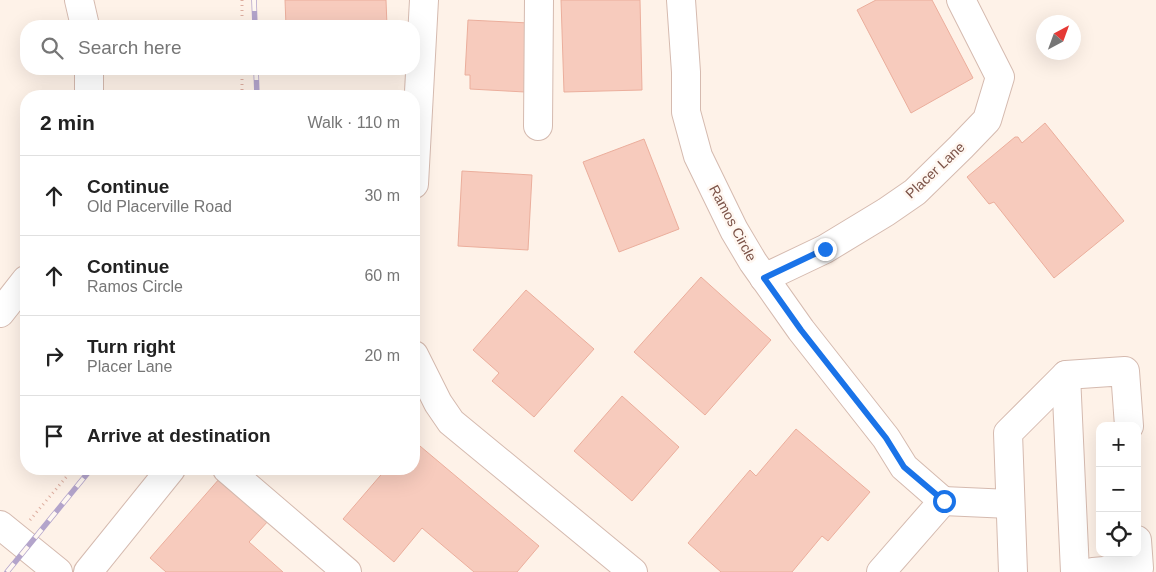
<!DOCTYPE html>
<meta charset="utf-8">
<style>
:root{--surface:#fff;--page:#f2f2f2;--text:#222;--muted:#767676;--line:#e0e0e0}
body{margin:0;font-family:Helvetica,sans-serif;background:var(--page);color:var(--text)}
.controls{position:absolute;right:15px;bottom:15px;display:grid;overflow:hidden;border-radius:10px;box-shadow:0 5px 20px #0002}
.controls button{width:45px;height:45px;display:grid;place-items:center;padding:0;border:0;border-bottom:1px solid var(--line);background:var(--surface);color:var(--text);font:25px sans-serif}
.compass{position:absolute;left:1036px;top:15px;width:45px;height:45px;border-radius:50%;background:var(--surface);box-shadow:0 5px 20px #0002;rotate:41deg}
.stop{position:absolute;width:15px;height:15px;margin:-11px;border:4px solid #1a73e8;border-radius:50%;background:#fff}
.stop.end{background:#1a73e8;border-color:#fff;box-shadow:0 1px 5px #0008}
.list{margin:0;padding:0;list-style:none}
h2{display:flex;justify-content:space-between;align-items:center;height:65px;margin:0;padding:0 20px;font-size:21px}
h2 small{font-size:16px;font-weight:400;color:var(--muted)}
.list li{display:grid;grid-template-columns:32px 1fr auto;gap:15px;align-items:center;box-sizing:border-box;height:80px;padding:0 20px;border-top:1px solid var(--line)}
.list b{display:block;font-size:19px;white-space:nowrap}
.list p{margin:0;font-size:16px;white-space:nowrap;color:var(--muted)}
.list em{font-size:16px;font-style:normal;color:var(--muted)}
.icon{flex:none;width:28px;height:28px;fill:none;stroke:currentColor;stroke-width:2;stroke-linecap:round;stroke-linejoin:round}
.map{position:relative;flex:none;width:1156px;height:572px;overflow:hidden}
.search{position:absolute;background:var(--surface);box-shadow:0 5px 20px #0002;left:20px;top:20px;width:400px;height:55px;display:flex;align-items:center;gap:12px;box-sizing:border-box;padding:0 18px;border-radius:20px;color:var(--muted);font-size:19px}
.panel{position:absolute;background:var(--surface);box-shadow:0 5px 20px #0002;left:20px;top:90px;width:400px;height:385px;border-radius:20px}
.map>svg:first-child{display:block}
</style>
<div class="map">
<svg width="1156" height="572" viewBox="0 0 1156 572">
<rect width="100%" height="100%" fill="#fef2e8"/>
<g fill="#f7cbbd" stroke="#ebae9c">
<path d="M285,0H386L387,26H286Z"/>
<path d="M561,0H640L642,90L564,92Z"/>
<path d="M876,0H932L973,78L911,113L857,10Z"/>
<path d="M468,20L529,23L525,92L470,89V75H465Z"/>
<path d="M1045,123L1124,221L1054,278L994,202L989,204L967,177L1015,137H1018L1022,143Z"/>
<path d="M644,139L679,229L619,252L583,162Z"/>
<path d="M462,171L532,175L528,250L458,246Z"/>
<path d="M701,277L771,340L705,415L634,352Z"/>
<path d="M526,290L594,349L534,417L492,381L499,373L473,350Z"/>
<path d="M622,396L679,447L632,501L574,451Z"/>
<path d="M796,429L870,492L828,541L822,536L792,572H721L688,543L750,470L756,476Z"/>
<path d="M414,441L539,546L517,572H474L422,528L394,562L343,519L386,469H414Z"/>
<path d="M220,478L269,520L249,542L283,572H166L150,558Z"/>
</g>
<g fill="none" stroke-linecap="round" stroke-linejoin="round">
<defs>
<g id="minor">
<path d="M79,0L85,26"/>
<path d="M681,0L686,72V112L698,156L734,230L753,262L801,330L886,438L904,467L943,501"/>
<path d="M89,69V96"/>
<path d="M538,126L539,0"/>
<path d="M414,184L424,0"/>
<path d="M764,278L825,249L886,212L915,192L961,147L987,120L1000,77L961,0"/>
<path d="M0,313L26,280"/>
<path d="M414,355L438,403L451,422L633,572"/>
<path d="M1066,375L1075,572"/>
<path d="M227,469L347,572"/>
<path d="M943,501L1010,504"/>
<path d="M0,525L58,572"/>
<path d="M88,572L171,469"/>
<path d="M881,572L943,501"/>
<path d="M1013,572L1008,433L1066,375L1125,371L1129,426"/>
<path d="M1093,572L1139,568L1137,540"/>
</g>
</defs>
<use href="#minor" stroke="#d5baaf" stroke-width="30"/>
<g stroke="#ddad9f" stroke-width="3" stroke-dasharray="1 4" stroke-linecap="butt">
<path d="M242,26V0"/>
<path d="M242,69V96"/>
<path d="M30,520L73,469"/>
</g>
<use href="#minor" stroke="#fff" stroke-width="28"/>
<defs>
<g id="rail">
<path d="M254,0L255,26"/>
<path d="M256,69L257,96"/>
<path d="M7,572L91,469"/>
</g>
</defs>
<use href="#rail" stroke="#b3a4cb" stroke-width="5.5"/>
<use href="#rail" stroke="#fff7f1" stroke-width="4" stroke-dasharray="11" stroke-linecap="butt"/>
</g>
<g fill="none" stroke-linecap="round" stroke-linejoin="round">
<path stroke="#1a73e8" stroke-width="6" d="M825,249L764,278L801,330L886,438L904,467L944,501"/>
</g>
<g text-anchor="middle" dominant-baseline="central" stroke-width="5" stroke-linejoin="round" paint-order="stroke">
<g font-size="14" fill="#7c5348" stroke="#fff7f1">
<text transform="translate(935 170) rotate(-43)">Placer Lane</text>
<text transform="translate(733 223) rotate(62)">Ramos Circle</text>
</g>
</g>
</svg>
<div class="controls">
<button>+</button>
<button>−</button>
<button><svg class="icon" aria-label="locate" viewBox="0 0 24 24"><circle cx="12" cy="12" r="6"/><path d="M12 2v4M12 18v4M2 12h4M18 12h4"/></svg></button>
</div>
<svg class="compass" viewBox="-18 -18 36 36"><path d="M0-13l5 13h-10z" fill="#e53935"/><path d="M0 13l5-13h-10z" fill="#767676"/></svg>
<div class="stop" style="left:944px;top:501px"></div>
<div class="stop end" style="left:825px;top:249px"></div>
<div class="search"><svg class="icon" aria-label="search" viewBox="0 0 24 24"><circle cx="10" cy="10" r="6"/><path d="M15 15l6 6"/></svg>Search here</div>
<section class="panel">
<h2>2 min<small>Walk · 110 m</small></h2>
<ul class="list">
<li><svg class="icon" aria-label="ahead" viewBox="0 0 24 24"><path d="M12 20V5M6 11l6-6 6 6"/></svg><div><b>Continue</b><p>Old Placerville Road</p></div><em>30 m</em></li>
<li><svg class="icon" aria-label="ahead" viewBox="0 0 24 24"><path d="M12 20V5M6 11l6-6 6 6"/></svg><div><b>Continue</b><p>Ramos Circle</p></div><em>60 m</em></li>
<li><svg class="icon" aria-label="right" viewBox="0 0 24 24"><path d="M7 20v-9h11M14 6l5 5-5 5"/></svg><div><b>Turn right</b><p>Placer Lane</p></div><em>20 m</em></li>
<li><svg class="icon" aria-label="arrive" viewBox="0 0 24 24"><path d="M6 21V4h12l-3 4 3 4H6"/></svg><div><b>Arrive at destination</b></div></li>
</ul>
</section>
</div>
